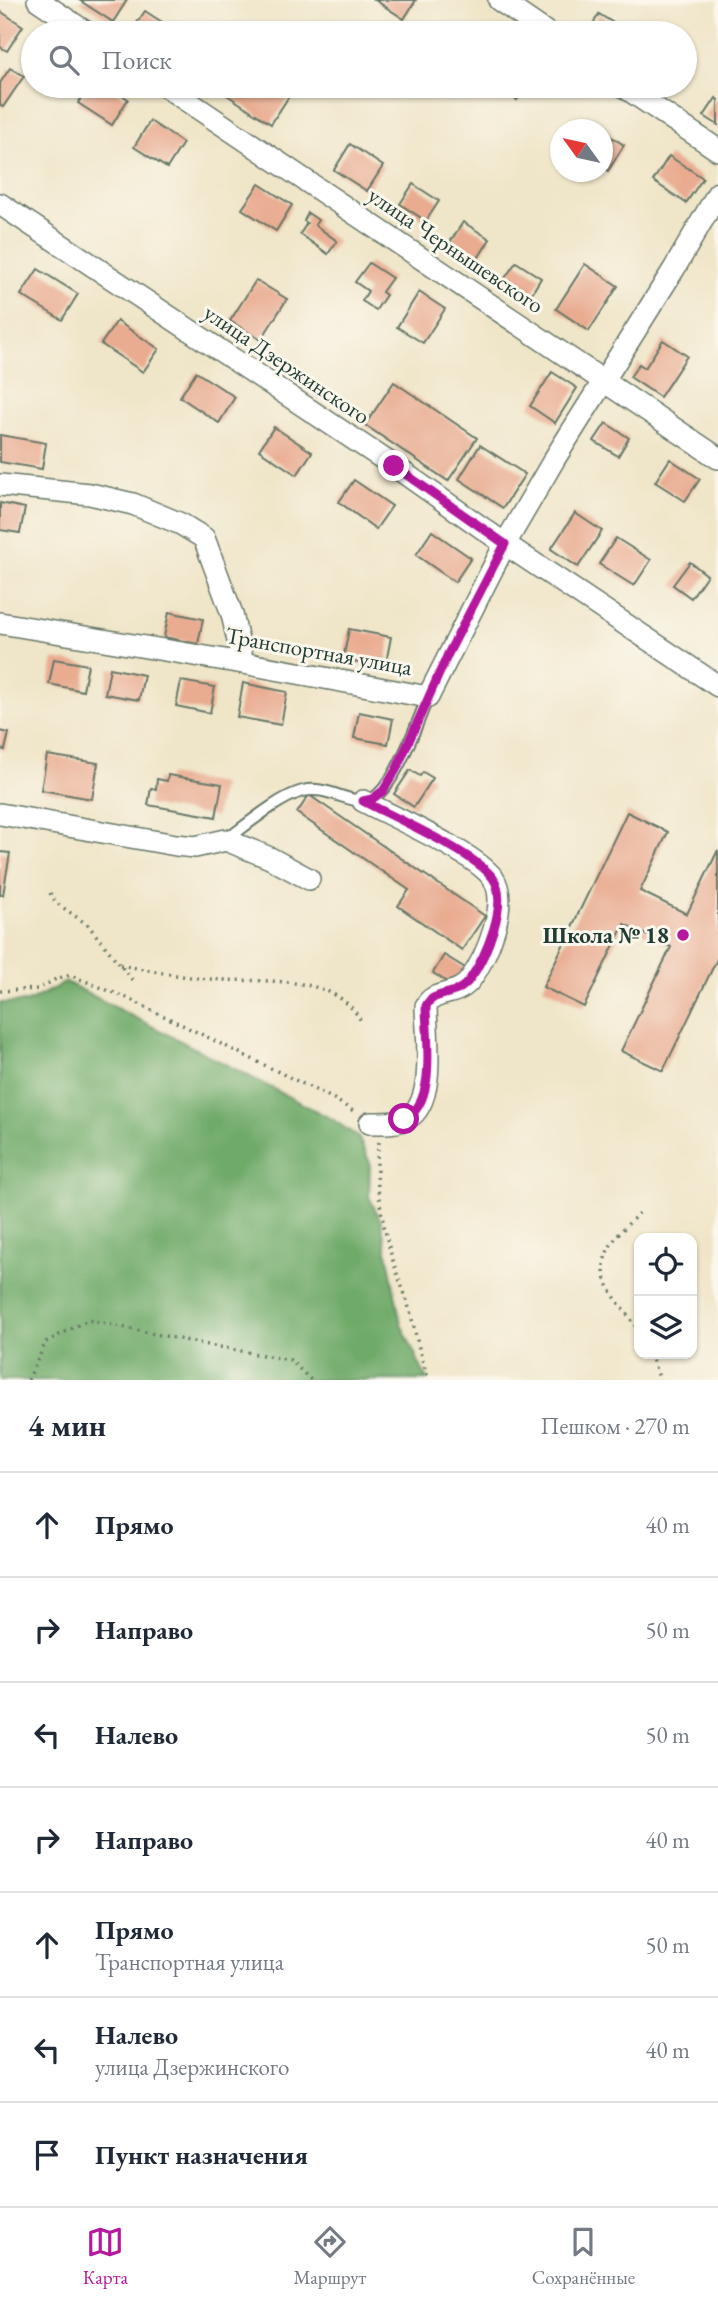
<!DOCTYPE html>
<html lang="ru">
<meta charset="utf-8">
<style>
:root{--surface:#fff;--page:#f6f6f7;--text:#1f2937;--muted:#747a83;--line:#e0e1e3;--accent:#b5179e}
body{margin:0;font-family:"EB Garamond",serif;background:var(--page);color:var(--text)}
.controls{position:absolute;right:21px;bottom:21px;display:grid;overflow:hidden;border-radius:14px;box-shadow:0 2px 5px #0004}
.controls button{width:63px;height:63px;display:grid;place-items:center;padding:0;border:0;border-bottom:2px solid var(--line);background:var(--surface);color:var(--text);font:35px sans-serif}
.compass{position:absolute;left:550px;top:119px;width:63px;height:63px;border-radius:50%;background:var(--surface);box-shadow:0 2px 5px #0004;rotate:303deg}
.stop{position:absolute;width:21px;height:21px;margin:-16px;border:5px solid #b5179e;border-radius:50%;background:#fff}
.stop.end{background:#b5179e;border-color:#fff;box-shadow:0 2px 7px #0008}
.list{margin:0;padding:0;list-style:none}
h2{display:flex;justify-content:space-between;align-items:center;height:91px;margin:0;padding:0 28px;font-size:30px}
h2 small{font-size:23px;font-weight:400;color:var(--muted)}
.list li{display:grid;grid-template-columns:46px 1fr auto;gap:21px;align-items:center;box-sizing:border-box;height:105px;padding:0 28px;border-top:2px solid var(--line)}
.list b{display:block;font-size:26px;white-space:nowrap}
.list p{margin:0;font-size:23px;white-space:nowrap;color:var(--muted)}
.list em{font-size:23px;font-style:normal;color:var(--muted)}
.icon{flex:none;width:38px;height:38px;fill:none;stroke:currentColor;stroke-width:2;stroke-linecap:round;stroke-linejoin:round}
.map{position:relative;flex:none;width:718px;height:1380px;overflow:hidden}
.search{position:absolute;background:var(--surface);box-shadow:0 2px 5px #0004;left:21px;right:21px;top:21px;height:77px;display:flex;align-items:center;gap:18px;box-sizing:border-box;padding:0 24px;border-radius:38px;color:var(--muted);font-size:26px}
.sheet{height:826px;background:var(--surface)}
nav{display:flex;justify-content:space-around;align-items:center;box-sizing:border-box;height:98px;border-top:2px solid var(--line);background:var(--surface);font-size:19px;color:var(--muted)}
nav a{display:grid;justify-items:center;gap:4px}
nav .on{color:var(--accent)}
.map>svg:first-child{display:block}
</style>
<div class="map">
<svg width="718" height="1380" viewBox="0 0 718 1380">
<rect width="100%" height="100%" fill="#fbf7ec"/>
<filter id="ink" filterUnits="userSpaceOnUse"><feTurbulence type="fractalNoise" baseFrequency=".0143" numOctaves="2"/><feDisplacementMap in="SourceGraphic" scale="14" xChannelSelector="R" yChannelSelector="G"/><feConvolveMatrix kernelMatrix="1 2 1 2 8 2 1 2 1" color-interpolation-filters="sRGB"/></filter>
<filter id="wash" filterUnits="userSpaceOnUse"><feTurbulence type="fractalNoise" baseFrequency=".00686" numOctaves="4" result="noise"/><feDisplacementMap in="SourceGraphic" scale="28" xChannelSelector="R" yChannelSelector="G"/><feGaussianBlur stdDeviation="1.57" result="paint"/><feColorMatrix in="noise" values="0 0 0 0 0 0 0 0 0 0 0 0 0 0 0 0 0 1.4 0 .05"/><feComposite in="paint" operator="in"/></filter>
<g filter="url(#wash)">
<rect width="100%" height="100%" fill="#efe5c8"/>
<path fill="#6faa69" stroke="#47744e" stroke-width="2" d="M66,982L332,1119L358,1137L370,1163L369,1197L381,1221L401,1324L427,1380H0V1003L28,1002Z"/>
<g id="blocks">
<g fill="#e9ac91">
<path d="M79,0H127L113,22Z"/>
<path d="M375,0H416L404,19Z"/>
<path d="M0,11L23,26L7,51L0,47Z"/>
<path d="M145,11L179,33H130Z"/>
<path d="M599,14L623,29L620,33L588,32Z"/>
<path d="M10,68L24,76L3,107L0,105V83Z"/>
<path d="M89,86H107L128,99L112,125L78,103Z"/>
<path d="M233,86H286L293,90L271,124L227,95Z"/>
<path d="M495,86H526L517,100Z"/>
<path d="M716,98L718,100V125L704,116Z"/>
<path d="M150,121L183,143L167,168L134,147Z"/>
<path d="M602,131L624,145L608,171L602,167Z"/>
<path d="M350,144L383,166L367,191L334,170Z"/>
<path d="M669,156L703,178L686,203L653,181Z"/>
<path d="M259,184L292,205L276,231L242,209Z"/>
<path d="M413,184L439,201L426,221L400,204Z"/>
<path d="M308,213L318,220L315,225L337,241L328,254L300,234L307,223L304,221Z"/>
<path d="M463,222L490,239L477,260L450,242Z"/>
<path d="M516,262L541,278L529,298L503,281Z"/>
<path d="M369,263L392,278L382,292L386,295L376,310L362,301L368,291L355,282Z"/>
<path d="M585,264L618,286L589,331L556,309Z"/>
<path d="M38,269L78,294L62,320L21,295Z"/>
<path d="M256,280L287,299L261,340L230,321Z"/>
<path d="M419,292L445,309L423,343L397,327Z"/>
<path d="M117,321L159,349L143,372L101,344Z"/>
<path d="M663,340L687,356L660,397L630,377L639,364L645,368Z"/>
<path d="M196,372L235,397L219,423L180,397Z"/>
<path d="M552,372L577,388L555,423L530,406Z"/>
<path d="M394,382L477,438L448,481L365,425Z"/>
<path d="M606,423L629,438L618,456L594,441Z"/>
<path d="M274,427L312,452L297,475L259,450Z"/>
<path d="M0,435L46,443L42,469L0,462Z"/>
<path d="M480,445L525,474L503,508L459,479Z"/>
<path d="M670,459L700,479L685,501L655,482Z"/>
<path d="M354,480L392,506L376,529L339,502Z"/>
<path d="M0,503L25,508L20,533L0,530Z"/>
<path d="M575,513L602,531L578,567L551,549Z"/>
<path d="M432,531L471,558L455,582L416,555Z"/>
<path d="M616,538L651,560L634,586L599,564Z"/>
<path d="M690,562L707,575L691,598L673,585Z"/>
<path d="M169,612L203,619L198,644L164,637Z"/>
<path d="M349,629L391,637L385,668L343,660Z"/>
<path d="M54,659L88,665L83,691L49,684Z"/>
<path d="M110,668L144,675L139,700L105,694Z"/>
<path d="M181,681L215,687L210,713L176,706Z"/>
<path d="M243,683L287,692L281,725L237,717Z"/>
<path d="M359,712L393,719L388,744L354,738Z"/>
<path d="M0,731L9,733L5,750L0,749Z"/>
<path d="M47,755L98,763L92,799L41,790Z"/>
<path d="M410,770L420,776L423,772L433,778L414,807L394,794Z"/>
<path d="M168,775L222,784L216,817L148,805L151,788L156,789L157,779L167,781Z"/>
<path d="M309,795L485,916L462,950L398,906L409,890L297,813Z"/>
<path d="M627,812L668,832L640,891L687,914L718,850V957L663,1071L621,1051L671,947L624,924L584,1007L543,987Z"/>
<path d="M0,852L10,853L3,895H0Z"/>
<path d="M444,955L467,969L455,987L433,973Z"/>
</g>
</g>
</g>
<g filter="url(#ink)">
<use href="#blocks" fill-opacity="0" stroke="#687868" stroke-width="2"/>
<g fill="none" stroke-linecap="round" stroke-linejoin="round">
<defs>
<path id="service" d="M226,840C245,826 281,796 303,791C323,786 342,799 361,801C391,805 417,721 428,697"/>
<g id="minor">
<path d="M38,0L87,33"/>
<path d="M499,0L547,33"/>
<path d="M165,86L718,458"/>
<path d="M623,86L718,150"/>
<path d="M0,204L394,466L505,544L718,686"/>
<path d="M0,485L90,494L133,504L181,524L204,538L232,614L243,663"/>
<path d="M0,623L243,663L428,697L505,544L555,458L674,269L718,193"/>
<path d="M363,801C393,817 475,853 493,878C510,903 486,958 470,980C456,998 434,989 426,1006C426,1033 437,1101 408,1118C397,1124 383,1123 370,1123"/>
<path d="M0,814L176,845L195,847L226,840L270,858L309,879"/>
</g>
</defs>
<use href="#service" stroke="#687868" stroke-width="14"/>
<use href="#minor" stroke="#687868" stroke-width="24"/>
<g stroke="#687868" stroke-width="3.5" stroke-dasharray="2 5" stroke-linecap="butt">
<path d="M50,893L55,902L88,925L133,981"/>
<path d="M120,965C150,970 180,977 210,979C260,984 335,970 362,1023"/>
<path d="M0,991L38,989L56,979L70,975L127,998L334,1099L353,1111"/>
<path d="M379,1142C372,1177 384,1235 396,1270C399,1281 404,1290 407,1301C415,1328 419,1354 429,1380"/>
<path d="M639,1213C612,1240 589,1261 616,1299C623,1310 632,1320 639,1331"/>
<path d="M650,1354L660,1380"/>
<path d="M28,1380L46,1342L88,1320L203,1344L290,1360L311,1380"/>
</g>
<use href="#service" stroke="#fff" stroke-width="10"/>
<use href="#minor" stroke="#fff" stroke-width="21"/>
</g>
</g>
<g fill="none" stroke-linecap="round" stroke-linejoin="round" filter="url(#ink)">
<path stroke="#b5179e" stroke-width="9" d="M394,466L505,544L448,654L396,770L383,791L372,799L363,801C393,817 475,853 493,878C510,902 485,958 470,979C456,999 434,989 426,1006C426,1035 438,1104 404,1119"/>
</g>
<circle fill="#b5179e" stroke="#fbf7ec" stroke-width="2.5" cx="683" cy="935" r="7"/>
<g text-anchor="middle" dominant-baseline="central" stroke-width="6" stroke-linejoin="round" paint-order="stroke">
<g font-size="23" fill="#1f3d34" stroke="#fbf7ec">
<text transform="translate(456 250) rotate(34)">улица Чернышевского</text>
<text transform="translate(287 364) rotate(34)">улица Дзержинского</text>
<text transform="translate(319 651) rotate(10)">Транспортная улица</text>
</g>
<g font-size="23" font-weight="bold" fill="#1f3d34" stroke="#fbf7ec" text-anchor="end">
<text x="669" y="935">Школа № 18</text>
</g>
</g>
</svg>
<div class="controls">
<button><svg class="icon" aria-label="locate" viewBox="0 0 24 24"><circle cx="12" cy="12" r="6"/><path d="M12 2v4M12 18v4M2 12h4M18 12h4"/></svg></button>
<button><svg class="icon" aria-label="layers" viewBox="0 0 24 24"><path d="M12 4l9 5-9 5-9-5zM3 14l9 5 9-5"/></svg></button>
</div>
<svg class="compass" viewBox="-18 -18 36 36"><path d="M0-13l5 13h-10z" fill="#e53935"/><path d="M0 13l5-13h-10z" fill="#747a83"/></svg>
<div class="stop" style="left:404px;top:1119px"></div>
<div class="stop end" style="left:394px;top:466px"></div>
<div class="search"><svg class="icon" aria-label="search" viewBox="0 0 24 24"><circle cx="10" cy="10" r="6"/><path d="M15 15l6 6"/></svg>Поиск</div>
</div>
<section class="sheet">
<h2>4 мин<small>Пешком · 270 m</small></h2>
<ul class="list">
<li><svg class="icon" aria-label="ahead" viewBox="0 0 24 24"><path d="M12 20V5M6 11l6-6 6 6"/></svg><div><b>Прямо</b></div><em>40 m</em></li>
<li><svg class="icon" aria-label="right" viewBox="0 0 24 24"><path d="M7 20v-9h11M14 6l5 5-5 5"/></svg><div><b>Направо</b></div><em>50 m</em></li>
<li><svg class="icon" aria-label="left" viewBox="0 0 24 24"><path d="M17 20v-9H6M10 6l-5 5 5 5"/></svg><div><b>Налево</b></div><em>50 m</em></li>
<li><svg class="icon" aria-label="right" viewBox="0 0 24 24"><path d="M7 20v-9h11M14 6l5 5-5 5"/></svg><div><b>Направо</b></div><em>40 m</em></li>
<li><svg class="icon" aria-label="ahead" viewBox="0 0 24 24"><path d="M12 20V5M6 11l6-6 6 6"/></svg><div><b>Прямо</b><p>Транспортная улица</p></div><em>50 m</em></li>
<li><svg class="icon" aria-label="left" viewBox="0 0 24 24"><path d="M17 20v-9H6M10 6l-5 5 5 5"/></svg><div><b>Налево</b><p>улица Дзержинского</p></div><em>40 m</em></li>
<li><svg class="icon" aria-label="arrive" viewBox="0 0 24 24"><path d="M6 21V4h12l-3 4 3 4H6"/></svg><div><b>Пункт назначения</b></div></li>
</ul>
</section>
<nav>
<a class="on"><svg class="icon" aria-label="map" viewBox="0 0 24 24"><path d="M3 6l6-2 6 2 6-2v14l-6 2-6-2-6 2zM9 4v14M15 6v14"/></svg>Карта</a>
<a><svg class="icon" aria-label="directions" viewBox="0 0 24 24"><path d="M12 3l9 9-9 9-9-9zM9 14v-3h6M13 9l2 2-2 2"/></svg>Маршрут</a>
<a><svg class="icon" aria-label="saved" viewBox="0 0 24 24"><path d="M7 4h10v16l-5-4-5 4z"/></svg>Сохранённые</a>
</nav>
